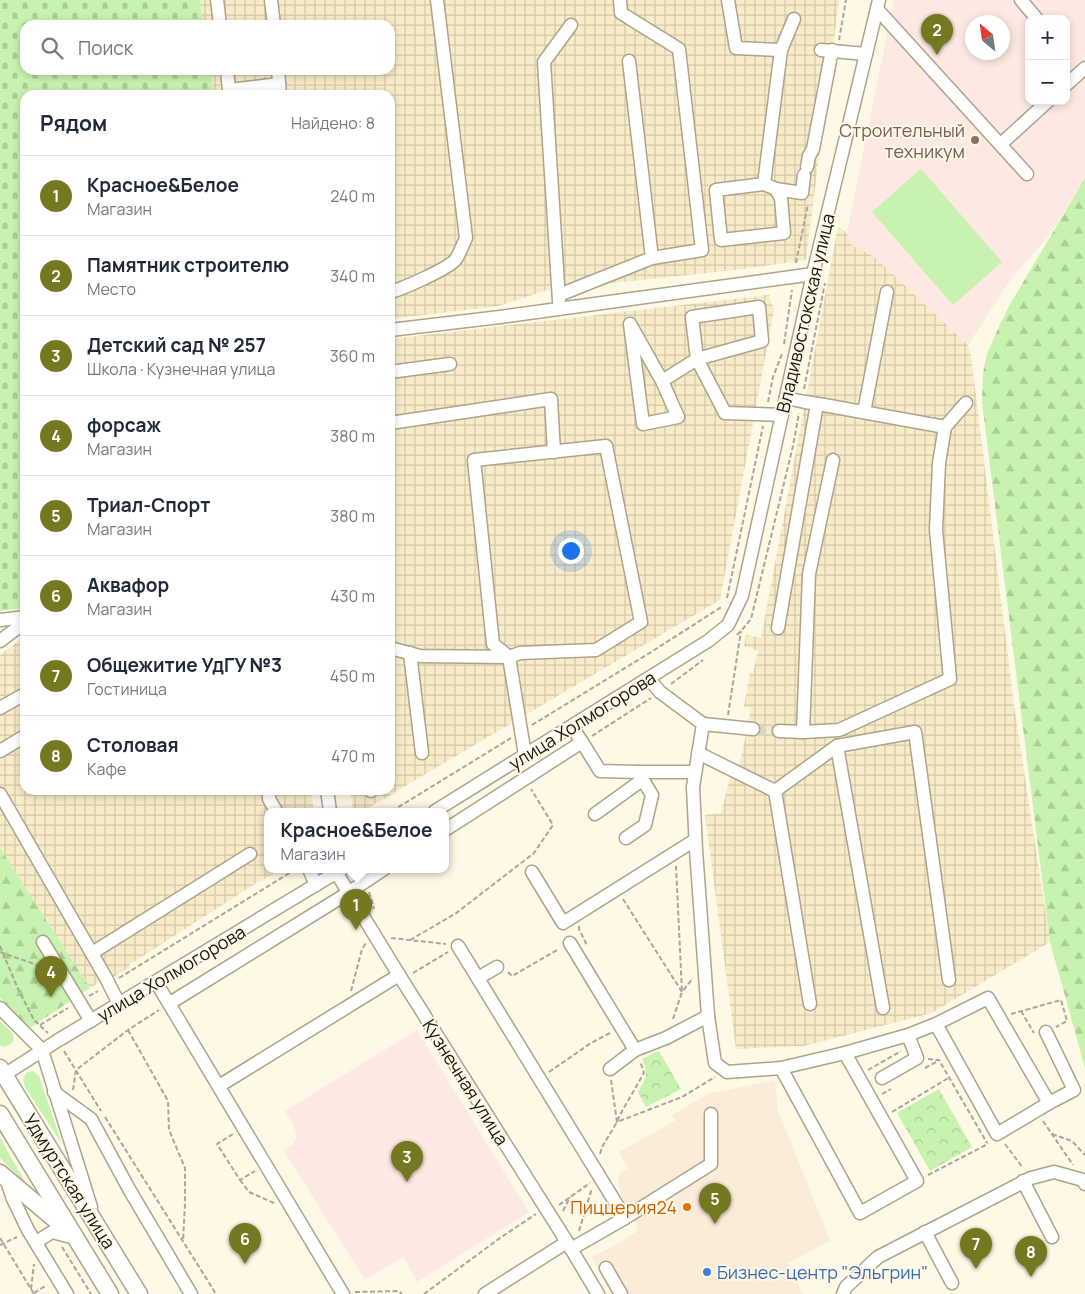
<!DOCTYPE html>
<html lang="ru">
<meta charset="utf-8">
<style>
:root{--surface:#fff;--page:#f2f2f3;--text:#1f2937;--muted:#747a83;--line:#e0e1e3;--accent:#767820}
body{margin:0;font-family:Manrope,sans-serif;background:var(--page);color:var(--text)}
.controls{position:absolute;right:15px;top:15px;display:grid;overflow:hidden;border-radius:10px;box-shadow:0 2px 8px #0003}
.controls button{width:45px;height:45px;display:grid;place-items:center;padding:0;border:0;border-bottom:1px solid var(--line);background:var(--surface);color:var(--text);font:25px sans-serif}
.compass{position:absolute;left:965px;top:15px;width:45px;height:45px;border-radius:50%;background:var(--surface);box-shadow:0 2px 8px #0003;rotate:331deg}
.you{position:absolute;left:570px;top:550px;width:18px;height:18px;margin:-12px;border:4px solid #fff;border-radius:50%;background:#1a73e8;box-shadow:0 0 0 8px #1a73e833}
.badge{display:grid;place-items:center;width:32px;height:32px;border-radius:50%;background:var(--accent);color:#fff;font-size:16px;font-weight:700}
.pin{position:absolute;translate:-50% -41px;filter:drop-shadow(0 1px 2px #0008)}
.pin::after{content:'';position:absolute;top:26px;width:18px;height:15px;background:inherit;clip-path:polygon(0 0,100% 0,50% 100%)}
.popup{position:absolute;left:264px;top:808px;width:185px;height:65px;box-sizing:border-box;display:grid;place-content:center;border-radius:10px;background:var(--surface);filter:drop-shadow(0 1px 4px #0005);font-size:16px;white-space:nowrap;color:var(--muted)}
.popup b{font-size:19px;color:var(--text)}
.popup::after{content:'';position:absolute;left:50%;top:100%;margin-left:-10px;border:10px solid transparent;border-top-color:var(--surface)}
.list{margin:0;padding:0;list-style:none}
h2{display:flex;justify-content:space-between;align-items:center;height:65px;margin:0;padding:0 20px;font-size:21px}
h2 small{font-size:16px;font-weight:400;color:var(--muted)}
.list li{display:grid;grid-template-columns:32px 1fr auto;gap:15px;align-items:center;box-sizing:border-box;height:80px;padding:0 20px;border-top:1px solid var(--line)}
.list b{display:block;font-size:19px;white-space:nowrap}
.list p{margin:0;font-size:16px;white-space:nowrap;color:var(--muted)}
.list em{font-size:16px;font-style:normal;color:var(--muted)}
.icon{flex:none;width:28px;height:28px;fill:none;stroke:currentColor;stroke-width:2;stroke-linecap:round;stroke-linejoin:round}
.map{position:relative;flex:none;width:1085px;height:1294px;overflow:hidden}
.search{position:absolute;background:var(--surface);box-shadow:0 2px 8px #0003;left:20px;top:20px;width:375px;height:55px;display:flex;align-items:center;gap:12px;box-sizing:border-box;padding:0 18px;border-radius:15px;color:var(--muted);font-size:19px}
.panel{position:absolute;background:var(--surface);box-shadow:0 2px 8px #0003;left:20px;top:90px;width:375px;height:705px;border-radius:15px}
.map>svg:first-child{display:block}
</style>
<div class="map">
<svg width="1085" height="1294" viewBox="0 0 1085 1294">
<defs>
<pattern id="industrial-grid" width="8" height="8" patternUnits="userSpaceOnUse" patternTransform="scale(1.25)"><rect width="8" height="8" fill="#f7ebc8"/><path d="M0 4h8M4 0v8" fill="none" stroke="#d3c9aa"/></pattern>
<pattern id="forest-firs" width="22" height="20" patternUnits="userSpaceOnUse" patternTransform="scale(1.25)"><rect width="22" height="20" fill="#c7f2af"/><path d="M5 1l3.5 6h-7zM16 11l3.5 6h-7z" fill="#aacf95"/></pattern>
<pattern id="cemetery-stones" width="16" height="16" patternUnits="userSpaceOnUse" patternTransform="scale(1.25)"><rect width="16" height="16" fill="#c7f2af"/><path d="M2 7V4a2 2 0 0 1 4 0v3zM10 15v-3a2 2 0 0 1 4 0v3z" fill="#aacf95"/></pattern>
<pattern id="park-crowns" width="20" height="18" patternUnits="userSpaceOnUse" patternTransform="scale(1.25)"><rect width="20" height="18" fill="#c7f2af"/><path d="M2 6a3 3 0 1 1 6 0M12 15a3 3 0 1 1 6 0" fill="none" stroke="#aacf95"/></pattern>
</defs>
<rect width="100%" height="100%" fill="#fef8e7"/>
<path fill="#fbecd9" d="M775,1080L778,1110L830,1241L788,1263L803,1294H612L591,1257L616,1245L639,1230L624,1203L618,1182L619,1174L628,1169L619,1152L675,1121L672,1115L708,1094Z"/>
<g fill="url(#industrial-grid)">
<path d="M200,0H839L806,260L735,270L547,290L499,306L390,319V95H214L210,70H390V25H203Z"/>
<path d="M838,226L847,233L852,245L875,257L968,345L971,356L1014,705L1050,942L932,1013L804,1046L736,1049L705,815L721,813L730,777L737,779L751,708L744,707L750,672L753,673L758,651L744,646L746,635L761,638Z"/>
<path d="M769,295L774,310L720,600L363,811H353L350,790H390V339Z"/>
<path d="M25,636V790H311L314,811H267V869H281L262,881L261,880L129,965L130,967L112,978H106L90,988L0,848V655Z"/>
</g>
<g fill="#fde9e2" fill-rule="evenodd">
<path d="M894,0H1085V179L1048,237L1013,276L968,345L875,257L852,245L847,233ZM1029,19H1066V101H1029ZM972,22H1002V52H972Z"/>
<path d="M417,1030L529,1212L417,1282L403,1257L365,1280L284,1151L294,1144L293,1142L297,1139L294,1126L285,1111Z"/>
</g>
<g fill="#c7f2af">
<path d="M921,169L1002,262L953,305L872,212Z"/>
<path d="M0,1021C9,1030 24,1040 4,1047L0,1045Z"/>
<path d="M33,1071L39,1076L62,1144L25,1087L23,1080L26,1073Z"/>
<path d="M0,1138L27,1185L0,1158Z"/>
</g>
<g fill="url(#forest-firs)">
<path d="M1085,178V1068L1050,942L982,402L983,373L987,354L996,333L1009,306Z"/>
<path d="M0,848L90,988L30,1028L0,998Z"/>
</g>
<path fill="url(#cemetery-stones)" d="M0,0H200L203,25H25V70H210L214,95H25V608L0,611Z"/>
<g fill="url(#park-crowns)">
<path d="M659,1051L681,1089L646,1107L638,1092C646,1077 649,1076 642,1059Z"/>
<path d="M939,1089L972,1147L930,1171L897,1113Z"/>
</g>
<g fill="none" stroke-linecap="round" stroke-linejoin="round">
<path stroke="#dcd6c6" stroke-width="12" stroke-dasharray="12 6" stroke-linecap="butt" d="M753,729L779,731"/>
<defs>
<g id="minor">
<path d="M217,0L220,25"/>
<path d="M271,0L274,25"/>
<path d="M728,0L736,48L781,50L764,184"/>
<path d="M1021,0L1037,19"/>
<path d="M877,9L1027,174"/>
<path d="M781,50L794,19"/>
<path d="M821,50L866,54"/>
<path d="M629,61L652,258"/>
<path d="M227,70L229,90L279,84"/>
<path d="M278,70L280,95"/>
<path d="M1066,85L1085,68"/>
<path d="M1001,144L1048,101"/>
<path d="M807,167L809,156L813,149L832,50"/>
<path d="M764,184L776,189L781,198L784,233L721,240L716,190Z"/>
<path d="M776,189L802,193L804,175"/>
<path d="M390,292C402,289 450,268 456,259C460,253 463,244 466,238L437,0"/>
<path d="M559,295L652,258L702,250L679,49L621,13L620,0"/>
<path d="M559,301L544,62L571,25"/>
<path d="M390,330L500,317L813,274"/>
<path d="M390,372L450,364"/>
<path d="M662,381L678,417L643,424L630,324L662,381L697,359L762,341L759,307L692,317L697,359L725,413L782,415"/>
<path d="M786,398L805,402L824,405L945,427L939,463L936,530L950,679L839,730L803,732"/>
<path d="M864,412L887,292"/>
<path d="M390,423L551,399L554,452"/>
<path d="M945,427L966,403"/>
<path d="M0,620L25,617"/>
<path d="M778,628L817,404"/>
<path d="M0,641L25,622"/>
<path d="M390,648L420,656L509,657L520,653L596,650L641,622L606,446L474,460L493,644L509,657L525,755"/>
<path d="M410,653L422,753"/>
<path d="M649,679L660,692L703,724L693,787L696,850L708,1016L715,1063L727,1072L781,1068L845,1053L917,1181L860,1213L781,1068"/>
<path d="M0,708L25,694"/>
<path d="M703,724L753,729"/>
<path d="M779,731L803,732L809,574L833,460"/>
<path d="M582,742L600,771L638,772L652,795L645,825L626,838"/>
<path d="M837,746L883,1008"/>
<path d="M0,751L25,736"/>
<path d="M698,753L775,791L837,746L915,732L949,980"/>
<path d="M638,772H695"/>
<path d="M269,790V799L276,811"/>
<path d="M327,790L330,811"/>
<path d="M371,790V791"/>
<path d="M775,791L810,1004"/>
<path d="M0,794L106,978L119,1004"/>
<path d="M435,811L708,641L728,625L742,596L813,274L879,0"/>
<path d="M595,814L642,780"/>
<path d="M445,830L582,742L572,727"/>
<path d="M309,869L316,885"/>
<path d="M335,869L336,872L399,975L567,1242L598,1294"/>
<path d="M532,872L563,923L695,840"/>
<path d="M43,942L91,1021"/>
<path d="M570,943L635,1050L666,1038L708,1016"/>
<path d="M458,946L625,1218L571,1249"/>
<path d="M92,953L250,854"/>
<path d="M478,978L497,967"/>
<path d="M156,982L343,1294"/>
<path d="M170,1003L348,893L384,869"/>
<path d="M0,1008L42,1050L91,1207"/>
<path d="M936,1024L997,1134L1049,1103"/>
<path d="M908,1035L936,1024L988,998L1049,1103L1074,1090L1046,1032"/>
<path d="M845,1053L908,1035L917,1058L882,1078"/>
<path d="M610,1069L635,1050"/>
<path d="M4,1075L57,1041L342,869"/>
<path d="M219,1086L399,975"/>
<path d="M54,1092L91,1119L129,1189L191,1294"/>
<path d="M6,1178L13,1199L28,1230L67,1294"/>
<path d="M1023,1181L1052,1237"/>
<path d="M625,1218L711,1164V1114"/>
<path d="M925,1232L952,1283"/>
<path d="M36,1242L52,1232L75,1238"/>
<path d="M606,1268L621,1294"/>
<path d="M485,1294L567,1242"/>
<path d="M843,1294L846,1287L878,1257L1031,1178L1054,1172L1083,1180L1085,1184"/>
</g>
<g id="major">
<path d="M0,1068L139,1294"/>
<path d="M0,1114L110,1294"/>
<path d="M0,1173L65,1228"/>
</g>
</defs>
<use href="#minor" stroke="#ada48a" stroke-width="15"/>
<use href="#major" stroke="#ada48a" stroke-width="19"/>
<g stroke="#aba698" stroke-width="2" stroke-dasharray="5 2.5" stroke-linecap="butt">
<path d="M839,40L846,0"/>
<path d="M796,263L808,204"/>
<path d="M784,344L792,290"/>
<path d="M804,389L825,283"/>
<path d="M768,402L773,377L782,354"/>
<path d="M727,598L763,426"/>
<path d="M737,635L741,631L751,619L793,446L799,413"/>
<path d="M671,684L703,660"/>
<path d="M728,715L741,631"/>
<path d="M532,725L648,654L723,606"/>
<path d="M592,736L651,698"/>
<path d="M392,811L511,738"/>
<path d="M369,892L374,909"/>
<path d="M623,899L682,992L693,978"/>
<path d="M579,926V929L586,943L585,944"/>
<path d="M391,938L446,944"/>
<path d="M410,940L455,914L534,853L553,825L531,789"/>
<path d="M0,946L18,989L34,1020L48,1033"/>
<path d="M0,952L43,967"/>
<path d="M508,972L512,976L559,949"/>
<path d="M413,973L448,952"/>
<path d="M119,978L296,869"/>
<path d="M351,991L362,949L366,943"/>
<path d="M89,996L98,991"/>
<path d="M1021,1011L1034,1033"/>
<path d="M1011,1014L1061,1000L1067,1021L1056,1027"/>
<path d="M673,1019L682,992L676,866"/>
<path d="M40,1025L68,1008"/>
<path d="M128,1030L168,1101L169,1130L185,1168V1204L183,1241"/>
<path d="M64,1051L101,1111"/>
<path d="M928,1059L939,1060L987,1143"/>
<path d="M925,1068L938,1061"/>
<path d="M868,1070L901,1051"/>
<path d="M549,1072L591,1043L610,1033"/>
<path d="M611,1080L617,1122L682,1097L715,1077"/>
<path d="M73,1090L76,1070L128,1030L159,1010"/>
<path d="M882,1094L891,1089"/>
<path d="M892,1112L950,1077"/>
<path d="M105,1117L216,1294"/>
<path d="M1043,1121L1073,1165"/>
<path d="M233,1134L217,1144L240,1180L255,1171"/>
<path d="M1052,1134L1072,1141L1085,1155"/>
<path d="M1005,1144L1023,1168"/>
<path d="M600,1154L602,1147L617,1122L621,1113L644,1073L640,1061"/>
<path d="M928,1175L984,1146L988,1143"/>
<path d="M240,1180L249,1192L274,1203"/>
<path d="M559,1205L590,1183"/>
<path d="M563,1211L570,1197"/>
<path d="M579,1231L592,1188"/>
<path d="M0,1238L34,1294"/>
<path d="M0,1245L17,1237"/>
<path d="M62,1247L91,1294"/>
<path d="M31,1289L34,1264"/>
<path d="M355,1292L399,1291L402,1294"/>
<path d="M34,1293L47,1285"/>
<path d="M424,1294L500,1238L536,1214"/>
</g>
<use href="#minor" stroke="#fff" stroke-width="12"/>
<use href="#major" stroke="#fff" stroke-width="16"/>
</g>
<circle fill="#8d6e63" stroke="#fef8e7" stroke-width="2" cx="975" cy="140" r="5"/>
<circle fill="#e8710a" stroke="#fef8e7" stroke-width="2" cx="687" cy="1207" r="5"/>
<circle fill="#3f7fe0" stroke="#fef8e7" stroke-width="2" cx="707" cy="1272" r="5"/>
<g text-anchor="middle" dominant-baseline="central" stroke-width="4" stroke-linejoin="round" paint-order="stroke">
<g font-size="18" fill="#785e54" stroke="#fef8e7" text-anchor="end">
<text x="965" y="130">Строительный<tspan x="965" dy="21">техникум</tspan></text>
</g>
<g font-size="18" fill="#18150b" stroke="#fef8e7">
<text transform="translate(805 313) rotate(-77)">Владивостокская улица</text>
<text transform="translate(582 720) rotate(-32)">улица Холмогорова</text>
<text transform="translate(171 973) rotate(-31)">улица Холмогорова</text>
<text transform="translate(466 1082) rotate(58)">Кузнечная улица</text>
<text transform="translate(70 1181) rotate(58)">Удмуртская улица</text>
</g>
<g font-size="18" fill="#c56008" stroke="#fef8e7" text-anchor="end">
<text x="677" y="1207">Пиццерия24</text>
</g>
<g font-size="18" fill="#366cbe" stroke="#fef8e7" text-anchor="start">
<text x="717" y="1272">Бизнес-центр "Эльгрин"</text>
</g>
</g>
</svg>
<div class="controls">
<button>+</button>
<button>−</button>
</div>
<svg class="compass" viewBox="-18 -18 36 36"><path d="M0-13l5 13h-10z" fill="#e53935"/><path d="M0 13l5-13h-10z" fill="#747a83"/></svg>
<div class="you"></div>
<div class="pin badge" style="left:356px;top:930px">1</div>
<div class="popup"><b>Красное&amp;Белое</b>Магазин</div>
<div class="pin badge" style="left:937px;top:55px">2</div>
<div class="pin badge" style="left:407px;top:1182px">3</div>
<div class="pin badge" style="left:51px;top:997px">4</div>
<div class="pin badge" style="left:715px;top:1224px">5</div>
<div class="pin badge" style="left:245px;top:1264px">6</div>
<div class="pin badge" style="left:976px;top:1269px">7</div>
<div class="pin badge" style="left:1031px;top:1277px">8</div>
<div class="search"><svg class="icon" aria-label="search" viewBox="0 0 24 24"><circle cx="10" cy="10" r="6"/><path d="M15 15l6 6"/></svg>Поиск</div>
<section class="panel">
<h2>Рядом<small>Найдено: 8</small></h2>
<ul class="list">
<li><span class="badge">1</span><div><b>Красное&amp;Белое</b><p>Магазин</p></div><em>240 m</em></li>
<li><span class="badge">2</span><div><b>Памятник строителю</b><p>Место</p></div><em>340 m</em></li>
<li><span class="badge">3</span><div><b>Детский сад № 257</b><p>Школа · Кузнечная улица</p></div><em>360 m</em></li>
<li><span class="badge">4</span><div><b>форсаж</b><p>Магазин</p></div><em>380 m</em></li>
<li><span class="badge">5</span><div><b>Триал-Спорт</b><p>Магазин</p></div><em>380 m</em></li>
<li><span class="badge">6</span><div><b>Аквафор</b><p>Магазин</p></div><em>430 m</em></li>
<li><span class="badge">7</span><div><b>Общежитие УдГУ №3</b><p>Гостиница</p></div><em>450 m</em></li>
<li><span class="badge">8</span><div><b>Столовая</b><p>Кафе</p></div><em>470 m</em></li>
</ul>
</section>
</div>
